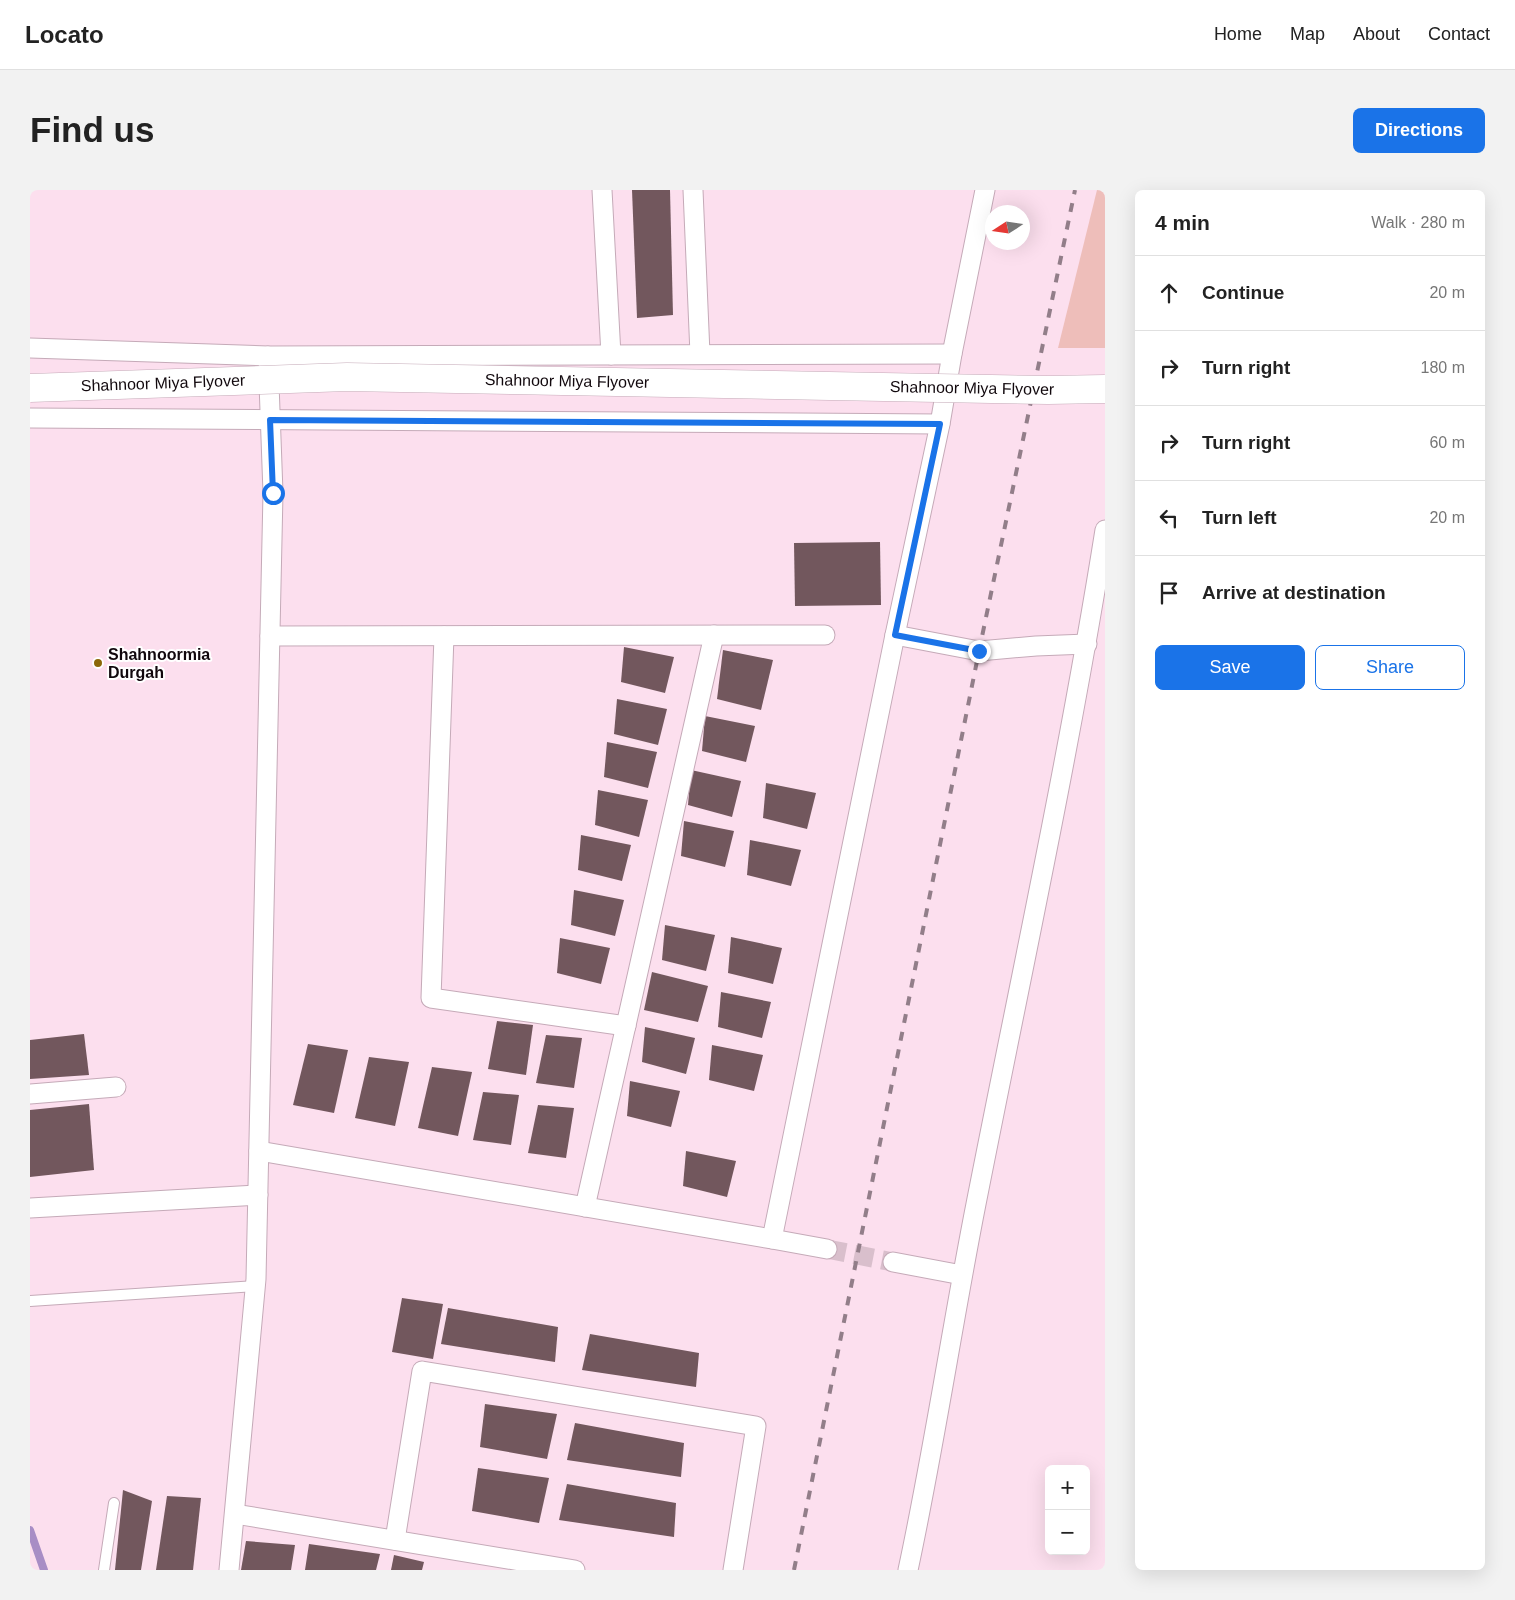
<!DOCTYPE html>
<meta charset="utf-8">
<style>
:root{--surface:#fff;--page:#f2f2f2;--text:#222;--muted:#767676;--line:#e0e0e0;--accent:#1a73e8}
body{margin:0;font-family:Arial,sans-serif;background:var(--page);color:var(--text)}
.controls{position:absolute;right:15px;bottom:15px;display:grid;overflow:hidden;border-radius:8px;box-shadow:0 5px 20px #0002}
.controls button{width:45px;height:45px;display:grid;place-items:center;padding:0;border:0;border-bottom:1px solid var(--line);background:var(--surface);color:var(--text);font:25px sans-serif}
.compass{position:absolute;left:955px;top:15px;width:45px;height:45px;border-radius:50%;background:var(--surface);box-shadow:0 5px 20px #0002;rotate:258deg}
.stop{position:absolute;width:15px;height:15px;margin:-11px;border:4px solid #1a73e8;border-radius:50%;background:#fff}
.stop.end{background:#1a73e8;border-color:#fff;box-shadow:0 1px 5px #0008}
.list{margin:0;padding:0;list-style:none}
h2{display:flex;justify-content:space-between;align-items:center;height:65px;margin:0;padding:0 20px;font-size:21px}
h2 small{font-size:16px;font-weight:400;color:var(--muted)}
.list li{display:grid;grid-template-columns:32px 1fr auto;gap:15px;align-items:center;box-sizing:border-box;height:75px;padding:0 20px;border-top:1px solid var(--line)}
.list b{display:block;font-size:19px;white-space:nowrap}
.list em{font-size:16px;font-style:normal;color:var(--muted)}
.actions{display:flex;gap:10px;padding:15px 20px}
.actions a{flex:1;padding:11px 0;border:1px solid var(--accent);border-radius:8px;text-align:center;font-size:18px;color:var(--accent)}
.actions .main{background:var(--accent);color:#fff}
.icon{flex:none;width:28px;height:28px;fill:none;stroke:currentColor;stroke-width:2;stroke-linecap:round;stroke-linejoin:round}
.map{position:relative;flex:none;width:1075px;height:1380px;overflow:hidden;border-radius:8px}
header{display:flex;align-items:center;gap:30px;box-sizing:border-box;height:70px;padding:0 25px;background:var(--surface);border-bottom:1px solid var(--line)}
header strong{font-size:24px}
nav{display:flex;gap:28px;margin-inline-start:auto;font-size:18px}
.intro{display:flex;align-items:center;justify-content:space-between;box-sizing:border-box;height:120px;padding:0 30px}
h1{margin:0;font-size:35px}
.button{padding:12px 22px;border-radius:8px;background:var(--accent);color:#fff;font-size:18px;font-weight:700}
main{display:flex;gap:30px;padding:0 30px}
aside{flex:1;background:var(--surface);border-radius:8px;box-shadow:0 5px 20px #0002}
.map>svg:first-child{display:block}
</style>
<header>
<strong>Locato</strong>
<nav><a>Home</a><a>Map</a><a>About</a><a>Contact</a></nav>
</header>
<div class="intro"><h1>Find us</h1><a class="button">Directions</a></div>
<main>
<div class="map">
<svg width="1075" height="1380" viewBox="0 0 1075 1380">
<rect width="100%" height="100%" fill="#fcdfee"/>
<path fill="#eebeba" d="M1067,0H1075V158H1028Z"/>
<g fill="none" stroke-linecap="round" stroke-linejoin="round">
<path stroke="#a88dc5" stroke-width="8" d="M0,1340L14,1380"/>
</g>
<g fill="#72575d">
<path d="M602,0H640L643,125L607,128Z"/>
<path d="M850,352L851,415L765,416L764,353Z"/>
<path d="M594,457L644,467L635,503L591,492Z"/>
<path d="M693,460L743,470L731,520L687,509Z"/>
<path d="M587,509L637,519L628,555L584,544Z"/>
<path d="M675,526L725,536L716,572L672,561Z"/>
<path d="M577,552L627,562L618,598L574,587Z"/>
<path d="M661,580L711,591L702,627L658,615Z"/>
<path d="M736,593L786,603L777,639L733,628Z"/>
<path d="M568,600L618,610L609,647L565,635Z"/>
<path d="M654,631L704,641L695,677L651,666Z"/>
<path d="M551,645L601,655L592,691L548,680Z"/>
<path d="M720,650L771,660L761,696L717,685Z"/>
<path d="M544,700L594,710L585,746L541,735Z"/>
<path d="M635,735L685,745L676,781L632,770Z"/>
<path d="M701,747L752,758L743,794L698,783Z"/>
<path d="M530,748L580,758L571,794L527,783Z"/>
<path d="M622,782L678,796L668,832L614,820Z"/>
<path d="M691,802L741,812L732,848L688,837Z"/>
<path d="M467,831L503,835L496,885L458,879Z"/>
<path d="M615,837L665,848L656,884L612,872Z"/>
<path d="M54,844L59,885L0,889V850Z"/>
<path d="M516,845L552,848L544,898L506,893Z"/>
<path d="M278,854L318,860L304,923L263,915Z"/>
<path d="M682,855L733,865L724,901L679,890Z"/>
<path d="M339,867L379,872L365,936L325,928Z"/>
<path d="M402,877L442,882L428,946L388,938Z"/>
<path d="M600,891L650,901L641,937L597,926Z"/>
<path d="M453,902L489,905L481,955L443,950Z"/>
<path d="M59,914L64,980L0,987V920Z"/>
<path d="M508,915L544,918L536,968L498,963Z"/>
<path d="M656,961L706,971L697,1007L653,996Z"/>
<path d="M372,1108L413,1114L403,1169L362,1162Z"/>
<path d="M418,1118L528,1137L525,1172L411,1154Z"/>
<path d="M560,1144L669,1163L666,1197L552,1180Z"/>
<path d="M455,1214L527,1224L517,1269L450,1257Z"/>
<path d="M545,1233L654,1253L651,1287L537,1270Z"/>
<path d="M448,1278L519,1288L509,1333L442,1321Z"/>
<path d="M537,1294L646,1313L644,1347L529,1330Z"/>
<path d="M93,1300L122,1311L111,1380H85Z"/>
<path d="M137,1306L171,1308L163,1380H126Z"/>
<path d="M216,1351L265,1355L261,1380H211Z"/>
<path d="M279,1354L350,1364L346,1380H275Z"/>
<path d="M364,1365L394,1372L392,1380H361Z"/>
</g>
<g fill="none" stroke-linecap="round" stroke-linejoin="round">
<path stroke="#d9bfcc" stroke-width="19" stroke-dasharray="19 9" stroke-linecap="butt" d="M797,1059L863,1072"/>
<defs>
<g id="lane">
<path d="M0,1111L226,1096"/>
<path d="M74,1380L84,1313"/>
</g>
<g id="street">
<path d="M572,0L581,165"/>
<path d="M663,0L670,164"/>
<path d="M0,158L238,166L922,164"/>
<path d="M0,228L910,234"/>
<path d="M865,445L949,461L1006,456L1057,454"/>
<path d="M240,446L795,445"/>
<path d="M414,446L401,808L596,836"/>
<path d="M0,904L86,897"/>
<path d="M229,961L742,1049L865,445L910,234L922,164L955,0"/>
<path d="M555,1017L684,445"/>
<path d="M0,1018L228,1005"/>
<path d="M742,1049L797,1059"/>
<path d="M863,1072L932,1085"/>
<path d="M205,1324L545,1380"/>
<path d="M365,1350L392,1181L726,1236L703,1380"/>
<path d="M199,1380L226,1089L243,303L238,166"/>
<path d="M878,1380C904,1259 922,1136 946,1014C990,790 1039,566 1075,340"/>
</g>
</defs>
<use href="#lane" stroke="#c5aab8" stroke-width="12"/>
<use href="#street" stroke="#c5aab8" stroke-width="21"/>
<use href="#lane" stroke="#fff" stroke-width="10"/>
<use href="#street" stroke="#fff" stroke-width="19"/>
<path stroke="#927e89" stroke-width="4" stroke-dasharray="9 9" stroke-linecap="butt" d="M764,1380L949,461L1045,0"/>
<defs>
<path id="secondary-bridge" d="M0,198L317,187L1018,200L1075,199"/>
</defs>
<use href="#secondary-bridge" stroke="#c5aab8" stroke-width="29" stroke-linecap="butt"/>
<use href="#secondary-bridge" stroke="#fff" stroke-width="28"/>
</g>
<g fill="none" stroke-linecap="round" stroke-linejoin="round">
<path stroke="#1a73e8" stroke-width="6" d="M243,303L240,230L910,234L865,445L949,461"/>
</g>
<circle fill="#8c6809" stroke="#fff" stroke-width="2" cx="68" cy="473" r="5"/>
<g text-anchor="middle" dominant-baseline="central" stroke-width="4" stroke-linejoin="round" paint-order="stroke">
<g font-size="16" fill="#11080d" stroke="#fff">
<text transform="translate(537 191) rotate(1)">Shahnoor Miya Flyover</text>
<text transform="translate(133 193) rotate(-2)">Shahnoor Miya Flyover</text>
<text transform="translate(942 198) rotate(1)">Shahnoor Miya Flyover</text>
</g>
<g font-size="16" font-weight="bold" fill="#11080d" stroke="#fff" text-anchor="start">
<text x="78" y="464">Shahnoormia<tspan x="78" dy="18">Durgah</tspan></text>
</g>
</g>
</svg>
<div class="controls">
<button>+</button>
<button>−</button>
</div>
<svg class="compass" viewBox="-18 -18 36 36"><path d="M0-13l5 13h-10z" fill="#e53935"/><path d="M0 13l5-13h-10z" fill="#767676"/></svg>
<div class="stop" style="left:243px;top:303px"></div>
<div class="stop end" style="left:949px;top:461px"></div>
</div>
<aside>
<h2>4 min<small>Walk · 280 m</small></h2>
<ul class="list">
<li><svg class="icon" aria-label="ahead" viewBox="0 0 24 24"><path d="M12 20V5M6 11l6-6 6 6"/></svg><div><b>Continue</b></div><em>20 m</em></li>
<li><svg class="icon" aria-label="right" viewBox="0 0 24 24"><path d="M7 20v-9h11M14 6l5 5-5 5"/></svg><div><b>Turn right</b></div><em>180 m</em></li>
<li><svg class="icon" aria-label="right" viewBox="0 0 24 24"><path d="M7 20v-9h11M14 6l5 5-5 5"/></svg><div><b>Turn right</b></div><em>60 m</em></li>
<li><svg class="icon" aria-label="left" viewBox="0 0 24 24"><path d="M17 20v-9H6M10 6l-5 5 5 5"/></svg><div><b>Turn left</b></div><em>20 m</em></li>
<li><svg class="icon" aria-label="arrive" viewBox="0 0 24 24"><path d="M6 21V4h12l-3 4 3 4H6"/></svg><div><b>Arrive at destination</b></div></li>
</ul>
<div class="actions"><a class="main">Save</a><a>Share</a></div>
</aside>
</main>
